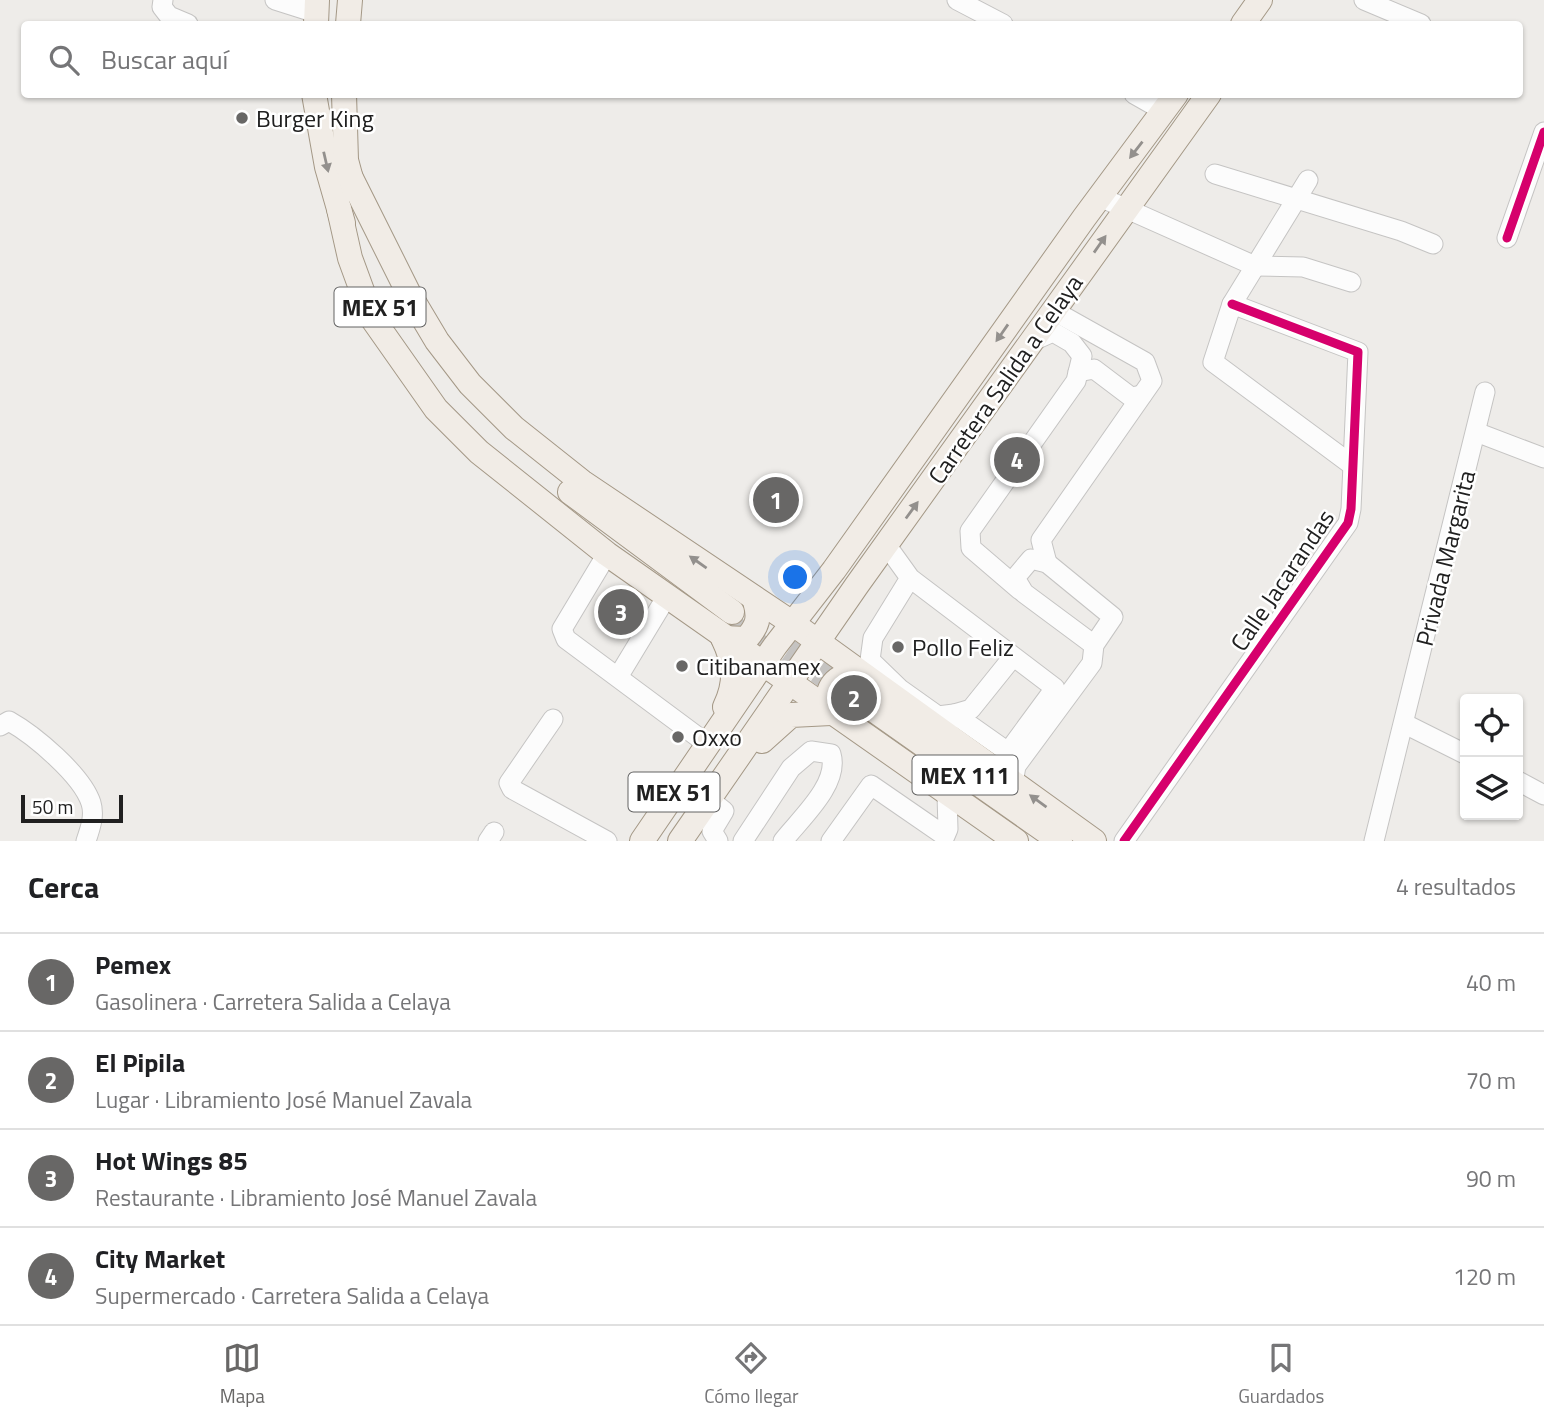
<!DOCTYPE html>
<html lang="es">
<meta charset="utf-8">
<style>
:root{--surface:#fff;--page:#f2f2f2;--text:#202124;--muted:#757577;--line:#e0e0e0;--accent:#686766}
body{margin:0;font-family:"Titillium Web",sans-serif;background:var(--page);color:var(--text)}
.controls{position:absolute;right:21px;bottom:21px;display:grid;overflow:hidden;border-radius:7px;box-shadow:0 2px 5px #0004}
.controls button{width:63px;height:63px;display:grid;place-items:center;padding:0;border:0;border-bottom:2px solid var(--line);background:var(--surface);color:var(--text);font:35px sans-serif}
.scale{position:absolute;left:21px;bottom:18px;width:102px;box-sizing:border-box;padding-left:7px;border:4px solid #202020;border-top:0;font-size:19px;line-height:24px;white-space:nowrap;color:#202020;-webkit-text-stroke:5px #fff;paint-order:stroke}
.you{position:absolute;left:796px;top:578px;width:24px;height:24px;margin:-18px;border:5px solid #fff;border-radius:50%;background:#1a73e8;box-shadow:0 0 0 10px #1a73e833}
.badge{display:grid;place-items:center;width:46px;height:46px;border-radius:50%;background:var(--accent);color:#fff;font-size:23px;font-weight:700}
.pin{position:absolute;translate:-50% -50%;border:4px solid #fff;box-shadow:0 2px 7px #0006}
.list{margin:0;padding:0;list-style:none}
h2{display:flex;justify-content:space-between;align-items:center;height:91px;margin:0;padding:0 28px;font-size:30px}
h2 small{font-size:23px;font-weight:400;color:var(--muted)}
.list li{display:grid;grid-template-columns:46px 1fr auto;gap:21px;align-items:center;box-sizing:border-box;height:98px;padding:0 28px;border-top:2px solid var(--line)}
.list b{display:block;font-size:26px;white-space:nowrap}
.list p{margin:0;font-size:23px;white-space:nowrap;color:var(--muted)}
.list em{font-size:23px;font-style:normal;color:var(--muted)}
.icon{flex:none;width:38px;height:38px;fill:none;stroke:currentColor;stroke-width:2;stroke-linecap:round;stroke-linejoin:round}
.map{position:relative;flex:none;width:1544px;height:841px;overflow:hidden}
.search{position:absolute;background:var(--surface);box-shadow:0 2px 5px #0004;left:21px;right:21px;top:21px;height:77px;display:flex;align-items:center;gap:18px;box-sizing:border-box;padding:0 24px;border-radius:7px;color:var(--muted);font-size:26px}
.sheet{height:483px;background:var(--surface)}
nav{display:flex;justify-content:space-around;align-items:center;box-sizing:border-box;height:98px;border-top:2px solid var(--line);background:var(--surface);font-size:19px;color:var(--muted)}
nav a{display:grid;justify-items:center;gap:4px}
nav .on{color:var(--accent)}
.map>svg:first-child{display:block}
</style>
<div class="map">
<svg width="1544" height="841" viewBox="0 0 1544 841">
<rect width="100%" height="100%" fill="#eeece9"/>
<path fill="#d9f2d7" d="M853,679L873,692L856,719L835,705L842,681Z"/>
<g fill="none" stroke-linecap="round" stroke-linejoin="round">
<g stroke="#c5c3c1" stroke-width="24" stroke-dasharray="24 12" stroke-linecap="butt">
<path d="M725,621L787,666"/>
<path d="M788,651L871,708"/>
</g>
<defs>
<g id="minor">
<path d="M163,0L162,7L169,16L188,24"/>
<path d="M275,0L316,13"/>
<path d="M957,0L1003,24"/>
<path d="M1364,0L1421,24"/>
<path d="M1134,94L1164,111"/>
<path d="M1215,174L1401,231L1433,244"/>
<path d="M1308,180L1232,304L1213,362L1352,465"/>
<path d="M1100,197L1255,266L1303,267L1351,282"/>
<path d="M1507,238L1544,132"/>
<path d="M1078,372L1094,369L1131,397L1142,395"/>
<path d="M1476,432L1544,458"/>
<path d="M887,546L910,578L1055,688L1008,752L954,714L938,716L900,689L870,660L873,638L910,578"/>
<path d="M607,554L562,629L566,639L706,743"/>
<path d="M1047,563L1041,540L1152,381L1145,362L1054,311"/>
<path d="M1020,590L971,548L970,531L1076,381L1082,356L1072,343L1053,332L1035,340"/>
<path d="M618,677L667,596"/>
<path d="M553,719L509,783L512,789L607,841"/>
<path d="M949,722L954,714L971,709L1012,658"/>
<path d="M1405,724L1465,754"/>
<path d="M0,726L9,721C34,735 82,775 91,803C95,816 90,829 86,841"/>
<path d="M1518,781L1544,795"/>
<path d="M1013,783L1016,766L1092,663L1094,645L1113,617L1047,563L1031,559L1015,578L1024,593L1094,645"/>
<path d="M710,800L724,811L712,831L718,841"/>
<path d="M488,841L494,832"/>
<path d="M743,841L791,768L811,751L831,754C840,784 800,819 783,841"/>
<path d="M831,841L871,785L945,836L948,829L947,795"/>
<path d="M1124,841L1348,523L1351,509L1358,352L1232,304"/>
<path d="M1374,841L1485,392"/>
</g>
<g id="major">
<path d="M316,24L317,0"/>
<path d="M348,24L350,0"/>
<path d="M1243,24L1260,0"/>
<path d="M314,94L327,167L343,223"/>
<path d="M344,94L346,160L354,190"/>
<path d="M350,176L409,294L437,341L470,384L514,428L582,482L792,623L1094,841"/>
<path d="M339,209L350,258L372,318L436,409L479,452L607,554L1016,841"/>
<path d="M570,492L732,612"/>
<path d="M723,638C735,663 737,682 725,707"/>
<path d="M723,638L746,639C758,626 760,618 755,601"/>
<path d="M871,708L1060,841"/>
<path d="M831,713C823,690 833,677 856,672"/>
<path d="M762,741L791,715L831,713"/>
<path d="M642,841L775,646L834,570L1084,218L1176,94"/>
<path d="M680,841L857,585L1209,94"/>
</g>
</defs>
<use href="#minor" stroke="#c5c4c3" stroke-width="21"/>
<use href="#major" stroke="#a49886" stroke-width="26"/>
<use href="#minor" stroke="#fcfcfc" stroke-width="19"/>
<use href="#major" stroke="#f1ece6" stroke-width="24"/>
<defs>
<g id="cycleway">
<path d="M1507,238L1544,132"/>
<path d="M1124,841L1348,523L1351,509L1358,352L1232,304"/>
</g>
</defs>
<use href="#cycleway" stroke="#fff" stroke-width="13"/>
<use href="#cycleway" stroke="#d6006c" stroke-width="9"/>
</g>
<defs><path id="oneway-solid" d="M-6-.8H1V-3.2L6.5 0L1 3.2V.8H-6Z" transform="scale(1.75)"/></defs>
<g fill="#93908d">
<use href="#oneway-solid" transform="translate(1136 150) rotate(128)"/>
<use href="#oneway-solid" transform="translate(326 162) rotate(77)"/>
<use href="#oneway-solid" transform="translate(1100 244) rotate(-55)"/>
<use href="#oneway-solid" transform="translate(1002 333) rotate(125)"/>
<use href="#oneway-solid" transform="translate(912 510) rotate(-54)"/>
<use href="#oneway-solid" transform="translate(698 562) rotate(-145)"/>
<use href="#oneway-solid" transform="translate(1038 801) rotate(-144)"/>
</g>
<g fill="#686766" stroke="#fff" stroke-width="2.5">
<circle cx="242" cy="118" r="7"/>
<circle cx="898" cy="647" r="7"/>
<circle cx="682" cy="666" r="7"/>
<circle cx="678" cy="737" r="7"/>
</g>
<g text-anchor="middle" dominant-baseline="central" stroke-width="5" stroke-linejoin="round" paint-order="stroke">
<g fill="#fff" stroke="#636363" stroke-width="2">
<rect x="334.5" y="287.5" width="91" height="39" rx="5"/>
<rect x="912.5" y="755.5" width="105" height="39" rx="5"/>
<rect x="628.5" y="772.5" width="91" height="39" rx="5"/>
</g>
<g font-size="23" font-weight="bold" fill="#202020">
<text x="380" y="307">MEX 51</text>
<text x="965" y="775">MEX 111</text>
<text x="674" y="792">MEX 51</text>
</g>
<g font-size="24" fill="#202020" stroke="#fff" text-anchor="start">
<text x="256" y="118">Burger King</text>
<text x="912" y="647">Pollo Feliz</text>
<text x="696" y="666">Citibanamex</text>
<text x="692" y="737">Oxxo</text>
</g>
<g font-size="24" fill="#202020" stroke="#fff">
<text transform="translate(1005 379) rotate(-55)">Carretera Salida a Celaya</text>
<text transform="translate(1445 558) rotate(-76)">Privada Margarita</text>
<text transform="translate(1282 580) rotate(-56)">Calle Jacarandas</text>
</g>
</g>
</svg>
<div class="controls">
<button><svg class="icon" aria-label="locate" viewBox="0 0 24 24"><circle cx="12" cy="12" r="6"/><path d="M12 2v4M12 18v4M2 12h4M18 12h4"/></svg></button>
<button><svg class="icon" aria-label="layers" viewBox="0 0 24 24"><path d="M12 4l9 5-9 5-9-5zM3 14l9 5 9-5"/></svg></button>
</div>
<div class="scale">50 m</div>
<div class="you"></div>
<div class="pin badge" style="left:776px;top:500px">1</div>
<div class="pin badge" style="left:854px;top:698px">2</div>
<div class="pin badge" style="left:621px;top:612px">3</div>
<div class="pin badge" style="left:1017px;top:460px">4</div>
<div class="search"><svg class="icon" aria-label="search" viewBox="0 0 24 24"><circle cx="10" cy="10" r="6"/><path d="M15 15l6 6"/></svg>Buscar aquí</div>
</div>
<section class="sheet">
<h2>Cerca<small>4 resultados</small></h2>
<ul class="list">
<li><span class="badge">1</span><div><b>Pemex</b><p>Gasolinera · Carretera Salida a Celaya</p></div><em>40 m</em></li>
<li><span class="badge">2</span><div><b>El Pipila</b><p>Lugar · Libramiento José Manuel Zavala</p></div><em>70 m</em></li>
<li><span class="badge">3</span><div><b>Hot Wings 85</b><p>Restaurante · Libramiento José Manuel Zavala</p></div><em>90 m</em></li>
<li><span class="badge">4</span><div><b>City Market</b><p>Supermercado · Carretera Salida a Celaya</p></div><em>120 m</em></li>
</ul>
</section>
<nav>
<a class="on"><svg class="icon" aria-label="map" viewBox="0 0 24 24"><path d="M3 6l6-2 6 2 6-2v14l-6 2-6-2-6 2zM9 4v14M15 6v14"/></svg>Mapa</a>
<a><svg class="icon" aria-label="directions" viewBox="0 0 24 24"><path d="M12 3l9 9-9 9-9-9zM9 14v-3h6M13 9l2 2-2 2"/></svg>Cómo llegar</a>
<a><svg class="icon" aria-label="saved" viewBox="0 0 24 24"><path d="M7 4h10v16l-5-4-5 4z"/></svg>Guardados</a>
</nav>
